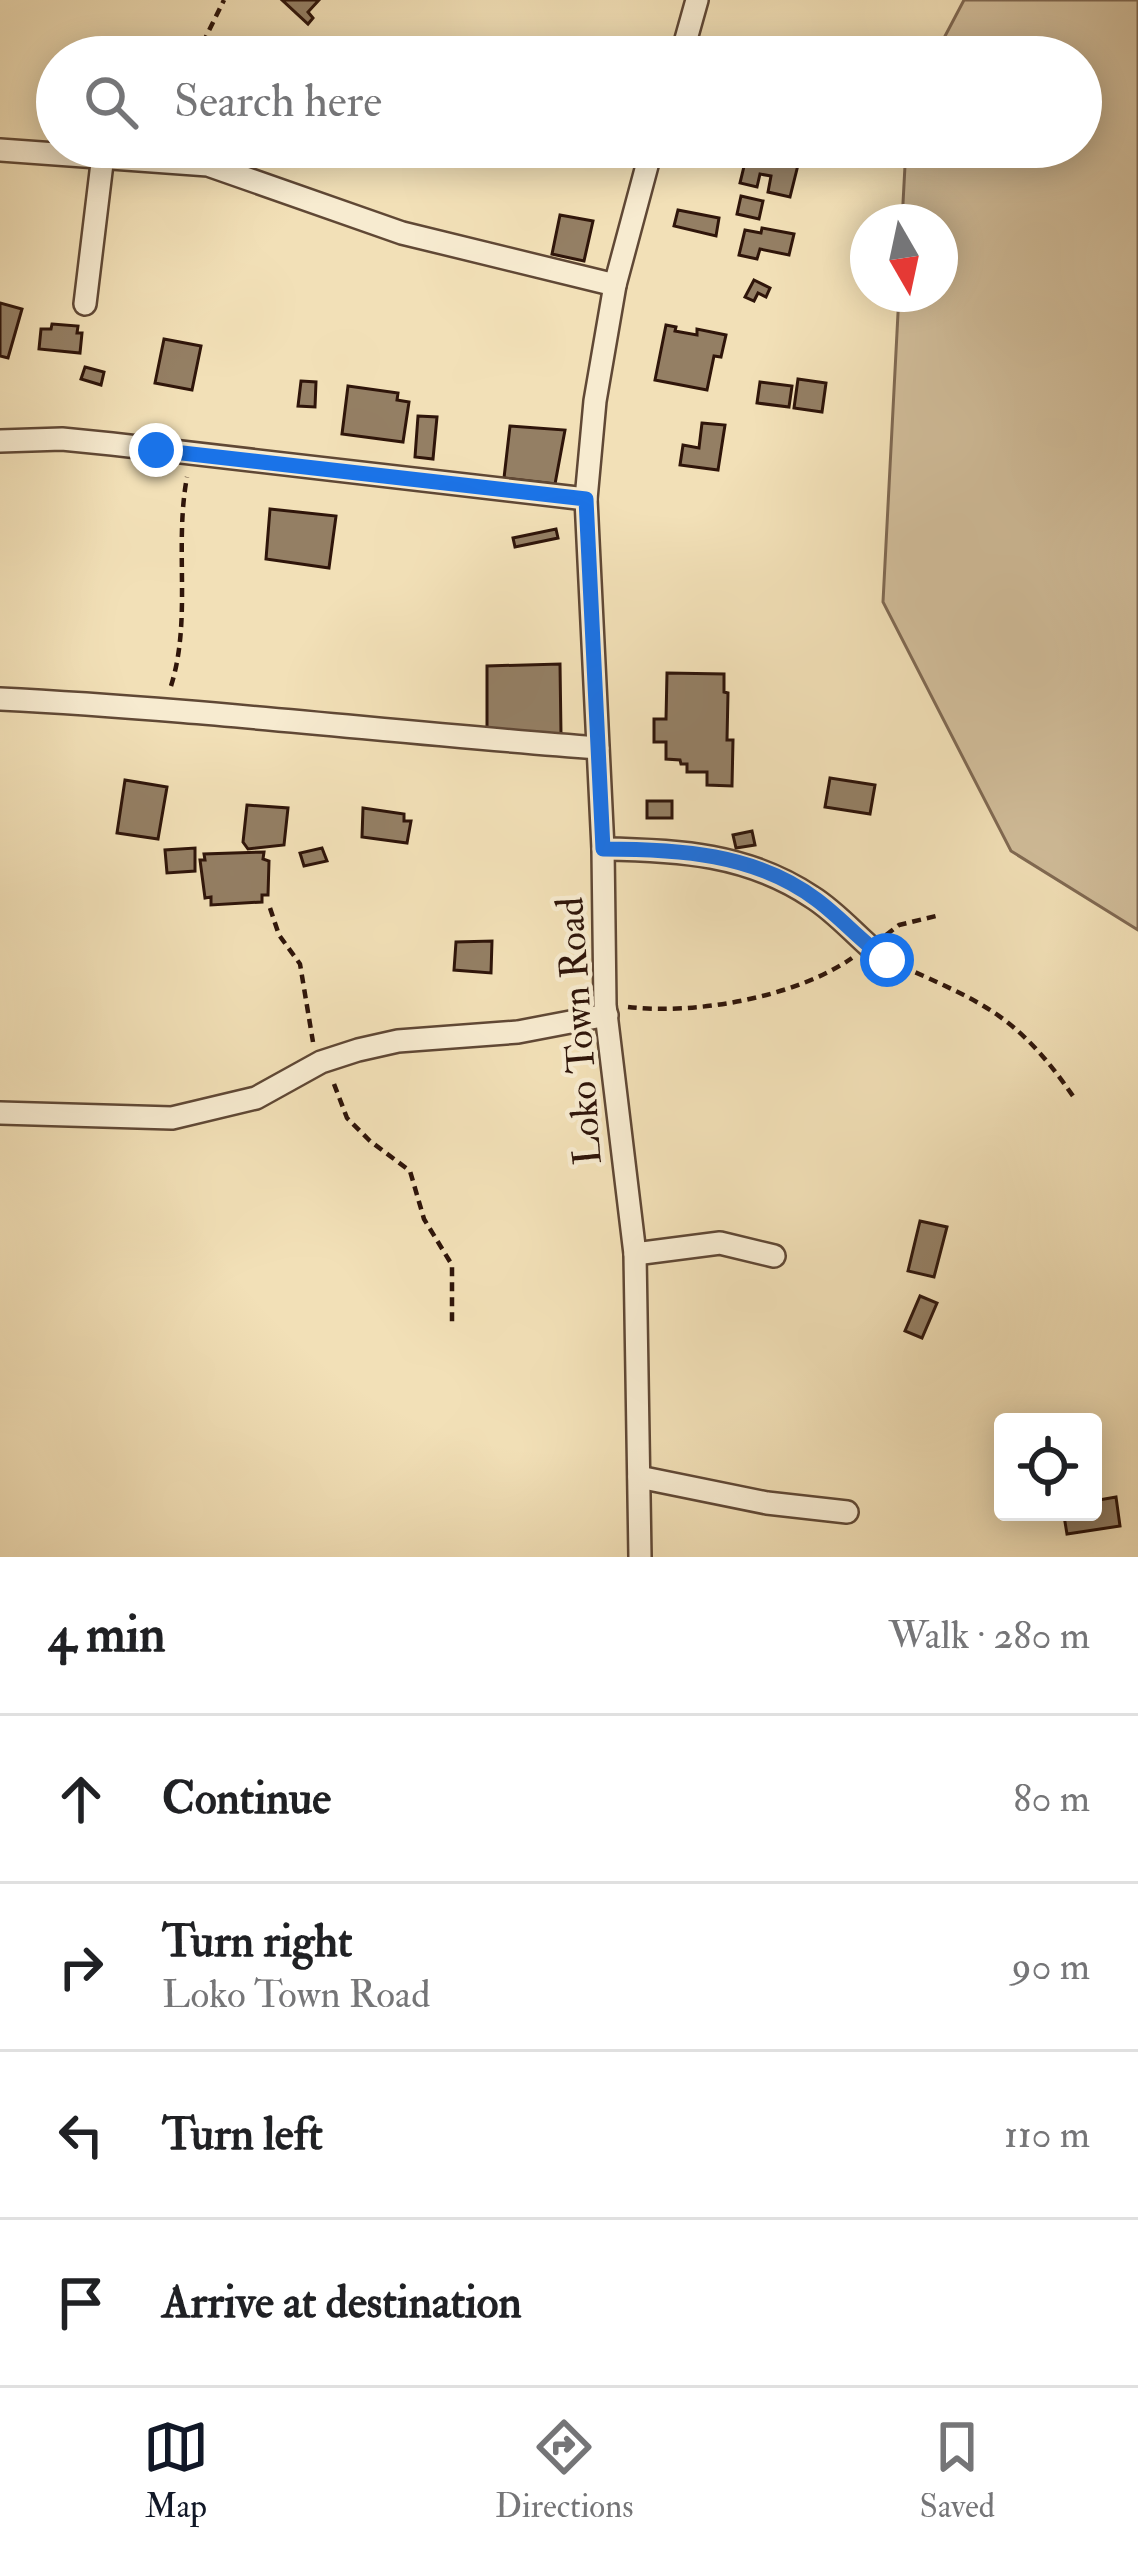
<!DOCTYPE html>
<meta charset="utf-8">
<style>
:root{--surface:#fff;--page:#f6f6f6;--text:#202124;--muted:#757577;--line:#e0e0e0;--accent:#111827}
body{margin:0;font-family:"IM FELL Double Pica",serif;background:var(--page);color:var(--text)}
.controls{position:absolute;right:36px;bottom:36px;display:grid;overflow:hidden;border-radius:12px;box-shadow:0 6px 30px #0003}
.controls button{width:108px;height:108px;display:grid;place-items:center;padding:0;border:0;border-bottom:3px solid var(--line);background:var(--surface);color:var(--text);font:60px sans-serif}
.compass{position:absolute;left:850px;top:204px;width:108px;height:108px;border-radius:50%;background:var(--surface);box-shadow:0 6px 30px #0003;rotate:171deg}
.stop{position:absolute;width:36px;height:36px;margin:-27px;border:9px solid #1a73e8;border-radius:50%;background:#fff}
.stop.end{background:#1a73e8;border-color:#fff;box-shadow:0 3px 12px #0008}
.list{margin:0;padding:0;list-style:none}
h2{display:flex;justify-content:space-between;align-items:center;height:156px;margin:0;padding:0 48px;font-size:51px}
h2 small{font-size:39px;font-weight:400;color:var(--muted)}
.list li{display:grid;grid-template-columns:78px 1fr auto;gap:36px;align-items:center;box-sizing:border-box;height:168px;padding:0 48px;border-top:3px solid var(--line)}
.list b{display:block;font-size:45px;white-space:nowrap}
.list p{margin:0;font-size:39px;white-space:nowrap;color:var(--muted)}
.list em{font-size:39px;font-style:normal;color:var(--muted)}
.icon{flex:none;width:66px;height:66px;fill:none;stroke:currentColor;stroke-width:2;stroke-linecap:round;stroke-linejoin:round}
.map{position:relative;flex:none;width:1138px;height:1557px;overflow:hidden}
.search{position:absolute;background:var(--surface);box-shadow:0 6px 30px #0003;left:36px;right:36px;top:36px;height:132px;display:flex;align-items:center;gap:30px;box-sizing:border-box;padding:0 42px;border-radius:66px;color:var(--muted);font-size:45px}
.sheet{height:828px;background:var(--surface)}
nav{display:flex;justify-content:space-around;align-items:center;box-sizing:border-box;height:168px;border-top:3px solid var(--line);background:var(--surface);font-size:33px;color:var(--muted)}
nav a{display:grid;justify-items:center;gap:6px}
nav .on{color:var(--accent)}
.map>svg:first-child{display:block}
</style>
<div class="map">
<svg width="1138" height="1557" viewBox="0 0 1138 1557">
<rect width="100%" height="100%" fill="#f2e0b7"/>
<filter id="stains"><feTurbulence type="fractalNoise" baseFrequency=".00167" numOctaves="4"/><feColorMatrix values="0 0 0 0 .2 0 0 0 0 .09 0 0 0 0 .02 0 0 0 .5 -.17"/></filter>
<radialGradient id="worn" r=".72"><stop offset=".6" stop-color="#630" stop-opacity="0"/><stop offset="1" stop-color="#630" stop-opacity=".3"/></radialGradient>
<path fill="#d1bd9a" stroke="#806952" stroke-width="3" d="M964,0H1138V930L1011,851L883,602L899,294H940V222H902L906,147H1081V57H934Z"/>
<g fill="#947f64" stroke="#2f150a" stroke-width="3">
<path d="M282,0H319L308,12L313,18L308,24Z"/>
<path d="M748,150L799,161L790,197L768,192L771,176L760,174L757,187L740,183Z"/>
<path d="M741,196L763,201L759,219L737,214Z"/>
<path d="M678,210L719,218L716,236L674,226Z"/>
<path d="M560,215L593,221L584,261L552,254Z"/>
<path d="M762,228L794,234L789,255L760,249L757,259L739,255L745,230L761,233Z"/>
<path d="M754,280L770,288L766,297L758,293L754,301L745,297Z"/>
<path d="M0,303L22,309L8,358L0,356Z"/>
<path d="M52,324L78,326L77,333H82L80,353L39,349L41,329H51Z"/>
<path d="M666,325L676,327L675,331L697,335V329L726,335L721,357L714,356L707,390L655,380Z"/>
<path d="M164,339L201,346L192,390L155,383Z"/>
<path d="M85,367L104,372L101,385L81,379Z"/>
<path d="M798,379L826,383L822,412L794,408Z"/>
<path d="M301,381L316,382L315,407L298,406Z"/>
<path d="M760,382L792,386L789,407L757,403Z"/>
<path d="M348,386L398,393L397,400L409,402L403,442L342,434Z"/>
<path d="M418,416L437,417L433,459L415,457Z"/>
<path d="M702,423L725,425L718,470L680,465L683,445L699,448Z"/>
<path d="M510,426L565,430L555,484L504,478Z"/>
<path d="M270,509L336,516L329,568L266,559Z"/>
<path d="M556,529L558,538L515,547L513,538Z"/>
<path d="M560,664L561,734L487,735V666Z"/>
<path d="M667,673L724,674V692L728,693L727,740H733L732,786L707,785V772H687V764H681L680,760L666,759V742H654V719H666Z"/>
<path d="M830,778L875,785L870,814L825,807Z"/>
<path d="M125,780L167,787L158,839L117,833Z"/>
<rect x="647" y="801" width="25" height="17"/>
<path d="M247,805L288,808L284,845L248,849L243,842Z"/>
<path d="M363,808L404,814V821H411L407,843L362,837Z"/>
<path d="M752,831L755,845L736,848L733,835Z"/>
<path d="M195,848V871L167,873L165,850Z"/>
<path d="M322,848L327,861L304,866L300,853Z"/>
<path d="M264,852L263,859L269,861L268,895H262V902L211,905V897L205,898L200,860H205L204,854Z"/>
<path d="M492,941L491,973L454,970L456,942Z"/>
<path d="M920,1221L947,1227L934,1277L908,1271Z"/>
<path d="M920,1296L937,1303L922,1338L905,1331Z"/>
<path d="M1116,1497L1120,1526L1067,1534L1064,1516L1069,1512H1093V1501Z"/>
</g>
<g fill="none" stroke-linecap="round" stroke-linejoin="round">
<defs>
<g id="minor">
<path d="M681,57L697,0"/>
<path d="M0,150L208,165L402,233L615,285"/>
<path d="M85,304L103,155"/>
<path d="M0,441L62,439L112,444L586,499"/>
<path d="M0,699C200,709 398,733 598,748"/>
<path d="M603,849C678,850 748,854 812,897C833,910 851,930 869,946"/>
<path d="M0,1113L172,1118L256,1098L321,1062L358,1050L398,1041L518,1032L607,1015"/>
<path d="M635,1254L720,1243L774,1256"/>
<path d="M639,1477L767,1503L847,1512"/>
<path d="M640,1557L635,1254L605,1005L603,849L586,499L595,401L615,285L652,147"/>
</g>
</defs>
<use href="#minor" stroke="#604835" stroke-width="26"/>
<g stroke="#2f150a" stroke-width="4.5" stroke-dasharray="9 6" stroke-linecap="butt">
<path d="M196,57L224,0"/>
<path d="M171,686C192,619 174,547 187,477"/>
<path d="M270,908L279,935L300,964L313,1042"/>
<path d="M886,935L899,925L940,915"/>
<path d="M888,960C980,1002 1015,1011 1075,1099"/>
<path d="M628,1007C696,1015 796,997 852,958"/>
<path d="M334,1084L347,1118L370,1141L410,1171L424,1219L452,1265V1323"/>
</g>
<use href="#minor" stroke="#f7ebd0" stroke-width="21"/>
</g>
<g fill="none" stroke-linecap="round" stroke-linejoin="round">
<path stroke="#1a73e8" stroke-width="15" d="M156,450L586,499L603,849C677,849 755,853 817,900C841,918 862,942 887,960"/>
</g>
<g text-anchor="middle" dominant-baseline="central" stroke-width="9" stroke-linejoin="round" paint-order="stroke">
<g font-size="39" fill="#2f150a" stroke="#f7ebd0">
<text transform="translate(579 1031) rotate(-94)">Loko Town Road</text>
</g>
</g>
<rect width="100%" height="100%" filter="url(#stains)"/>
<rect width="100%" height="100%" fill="url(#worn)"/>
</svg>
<div class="controls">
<button><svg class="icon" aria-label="locate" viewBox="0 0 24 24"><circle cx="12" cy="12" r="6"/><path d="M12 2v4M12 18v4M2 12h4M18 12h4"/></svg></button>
</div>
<svg class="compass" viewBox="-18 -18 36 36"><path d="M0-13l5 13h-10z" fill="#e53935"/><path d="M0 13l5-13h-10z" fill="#757577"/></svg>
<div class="stop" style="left:887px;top:960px"></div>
<div class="stop end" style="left:156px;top:450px"></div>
<div class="search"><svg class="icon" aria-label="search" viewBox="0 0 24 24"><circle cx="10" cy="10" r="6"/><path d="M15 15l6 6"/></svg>Search here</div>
</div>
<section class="sheet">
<h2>4 min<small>Walk · 280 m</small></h2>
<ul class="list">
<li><svg class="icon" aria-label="ahead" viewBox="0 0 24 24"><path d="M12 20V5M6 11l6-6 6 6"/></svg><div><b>Continue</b></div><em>80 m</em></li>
<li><svg class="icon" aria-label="right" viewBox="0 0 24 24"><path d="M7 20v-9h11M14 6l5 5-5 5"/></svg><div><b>Turn right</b><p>Loko Town Road</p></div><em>90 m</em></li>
<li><svg class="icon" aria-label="left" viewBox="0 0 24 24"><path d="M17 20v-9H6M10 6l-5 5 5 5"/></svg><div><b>Turn left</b></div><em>110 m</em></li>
<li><svg class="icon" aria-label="arrive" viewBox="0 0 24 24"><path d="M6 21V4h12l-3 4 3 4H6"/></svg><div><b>Arrive at destination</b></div></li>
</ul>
</section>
<nav>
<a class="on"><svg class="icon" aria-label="map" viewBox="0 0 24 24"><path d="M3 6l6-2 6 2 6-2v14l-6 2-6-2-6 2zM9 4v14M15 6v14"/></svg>Map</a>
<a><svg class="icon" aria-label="directions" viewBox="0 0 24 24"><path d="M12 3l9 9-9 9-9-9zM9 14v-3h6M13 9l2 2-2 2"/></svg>Directions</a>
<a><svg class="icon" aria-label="saved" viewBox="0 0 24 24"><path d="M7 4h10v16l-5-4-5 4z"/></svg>Saved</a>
</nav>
